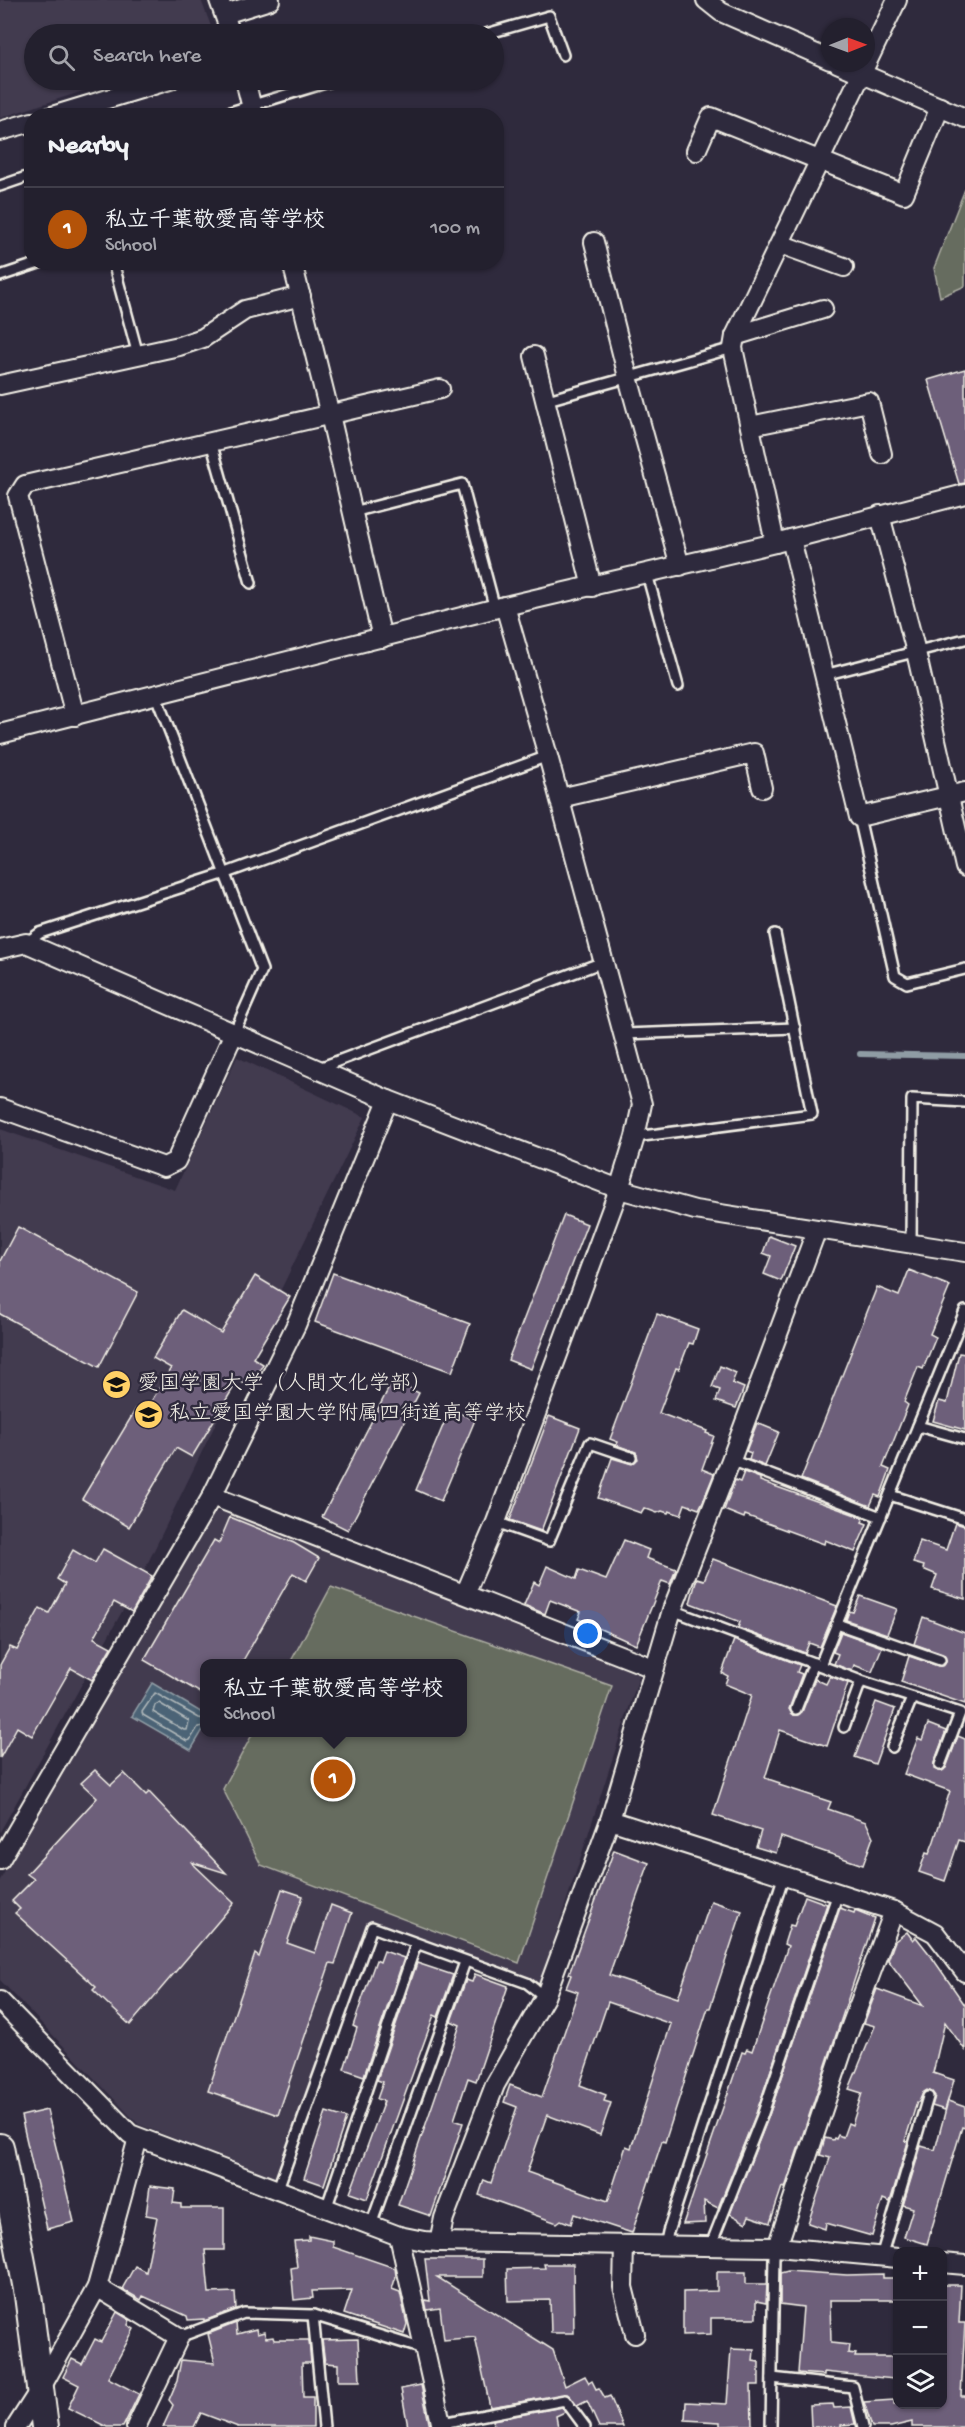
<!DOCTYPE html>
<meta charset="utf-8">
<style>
:root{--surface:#23202e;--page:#2b2836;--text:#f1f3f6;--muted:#a3a3aa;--line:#403e4a;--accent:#b45309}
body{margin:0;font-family:"Gochi Hand","Klee One",sans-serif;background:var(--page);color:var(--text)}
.controls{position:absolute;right:18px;bottom:18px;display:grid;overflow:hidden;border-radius:12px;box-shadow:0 2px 4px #0004}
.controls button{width:54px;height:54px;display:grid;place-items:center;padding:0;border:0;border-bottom:2px solid var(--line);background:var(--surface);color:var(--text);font:30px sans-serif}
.compass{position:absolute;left:821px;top:18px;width:54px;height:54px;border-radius:50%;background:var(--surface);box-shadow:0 2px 4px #0004;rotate:89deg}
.you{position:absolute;left:588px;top:1634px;width:21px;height:21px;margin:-15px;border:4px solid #fff;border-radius:50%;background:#1a73e8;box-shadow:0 0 0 9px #1a73e833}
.badge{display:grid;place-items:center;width:39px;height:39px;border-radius:50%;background:var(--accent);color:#fff;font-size:20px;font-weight:700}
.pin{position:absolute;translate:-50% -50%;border:3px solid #fff;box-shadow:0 2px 6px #0006}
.popup{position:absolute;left:200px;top:1659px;width:267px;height:78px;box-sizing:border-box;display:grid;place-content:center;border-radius:12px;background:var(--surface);filter:drop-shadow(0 2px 4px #0005);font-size:20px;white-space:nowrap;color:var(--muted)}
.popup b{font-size:22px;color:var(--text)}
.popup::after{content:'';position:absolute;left:50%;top:100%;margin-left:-12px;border:12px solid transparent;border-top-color:var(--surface)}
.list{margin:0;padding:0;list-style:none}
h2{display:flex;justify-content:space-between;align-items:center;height:78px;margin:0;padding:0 24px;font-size:26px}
h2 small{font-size:20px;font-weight:400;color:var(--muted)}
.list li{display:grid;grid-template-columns:39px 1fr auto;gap:18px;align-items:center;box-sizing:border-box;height:84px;padding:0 24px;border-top:2px solid var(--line)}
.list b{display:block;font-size:22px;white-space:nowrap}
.list p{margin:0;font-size:20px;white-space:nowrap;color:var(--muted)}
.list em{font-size:20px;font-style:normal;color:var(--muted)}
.icon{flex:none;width:33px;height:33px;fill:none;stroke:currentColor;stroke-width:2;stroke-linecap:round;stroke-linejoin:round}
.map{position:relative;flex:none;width:965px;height:2427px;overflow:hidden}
.search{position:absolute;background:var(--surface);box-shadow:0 2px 4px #0004;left:24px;top:24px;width:480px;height:66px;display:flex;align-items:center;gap:15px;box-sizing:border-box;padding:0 21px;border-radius:33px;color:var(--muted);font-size:22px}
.panel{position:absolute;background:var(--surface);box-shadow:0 2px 4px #0004;left:24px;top:108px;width:480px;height:162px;border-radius:24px}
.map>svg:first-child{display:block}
</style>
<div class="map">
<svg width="965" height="2427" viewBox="0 0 965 2427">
<rect width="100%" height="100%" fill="#2f2a3d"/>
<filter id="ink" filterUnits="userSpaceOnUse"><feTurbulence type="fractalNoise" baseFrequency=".0167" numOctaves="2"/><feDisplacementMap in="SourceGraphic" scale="12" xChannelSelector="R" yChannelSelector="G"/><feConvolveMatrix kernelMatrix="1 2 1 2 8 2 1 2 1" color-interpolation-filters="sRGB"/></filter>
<g filter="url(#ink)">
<g fill="#423a4f" fill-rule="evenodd">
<path d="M0,0H201L214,34H34V80H117L0,118Z"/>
<path d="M237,1057L365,1117L140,1579L0,1832V1129L175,1190Z"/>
<path d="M225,1510L638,1671L639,1677L540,1983L369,1920L275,2179L138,2124L0,1980V1880L214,1513ZM204,1664H462V1732H204Z"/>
</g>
<g fill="#666c5e" stroke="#adaea3" stroke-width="1.5">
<path d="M965,189V286L940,297L934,268Z"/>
<path d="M331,1587L612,1686L519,1963L261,1865L223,1789L253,1733L462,1732V1664L290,1663Z"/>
</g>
<path fill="#4b6376" stroke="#8f9ca4" stroke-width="1.5" d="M152,1683L204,1714V1728L191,1750L132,1716Z"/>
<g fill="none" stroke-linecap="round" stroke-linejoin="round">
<g stroke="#b0b8ba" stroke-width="1.5">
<path d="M159,1703L189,1721L187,1730H184L153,1712L155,1705Z"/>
<path d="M204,1719L199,1718L155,1693L142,1712L143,1715L187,1741L190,1740L198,1727L204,1726"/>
</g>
<path stroke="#8f9ca4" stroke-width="6" d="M860,1054L965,1056"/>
</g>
<g fill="#6d5e7a" stroke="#f4f1e8" stroke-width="1.5" fill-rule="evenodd">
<path d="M965,369V483L959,484L928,380Z"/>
<path d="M564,1215L587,1224L531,1369L508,1360Z"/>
<path d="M18,1227L138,1292L99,1367L0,1314V1261Z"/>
<path d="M769,1236L795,1246L781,1281L764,1274L771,1256L763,1253Z"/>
<path d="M909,1270L950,1286L930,1334L936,1337L923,1369L918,1367L904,1402L908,1405L883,1467L890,1470L880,1497L875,1495L870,1506L801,1479L877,1287L899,1296Z"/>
<path d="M333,1273L470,1324L452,1372L315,1322Z"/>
<path d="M255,1276L290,1297L253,1358L263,1364L250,1387L238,1380L192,1457L176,1448L129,1527L82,1499L136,1409L144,1414L171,1368L153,1358L182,1310L221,1333Z"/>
<path d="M657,1314L698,1329L693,1344L689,1343L679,1369L676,1368L659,1413L707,1431L706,1433L714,1436L702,1469L714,1474L703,1501L699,1509L685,1504L681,1515L669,1511L668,1513L662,1511L657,1513L644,1508L641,1513L598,1498L612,1458L632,1464L638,1459L636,1452L616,1445L618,1442L610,1439Z"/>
<path d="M959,1353L965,1354V1430L933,1421L939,1401L947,1403Z"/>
<path d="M720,1366L736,1373L732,1383L744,1388L736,1408L716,1401L720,1390L712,1387Z"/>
<path d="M393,1380L419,1393L348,1530L322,1517Z"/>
<path d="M450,1409L475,1420L441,1501L416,1490Z"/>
<path d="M549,1416L580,1428L541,1531L510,1520Z"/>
<path d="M757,1423L779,1432L765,1466L749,1460L751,1453L746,1451Z"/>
<path d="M744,1472L760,1478V1481L864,1518L862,1522L867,1524L855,1552L825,1540L824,1544L745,1515L744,1518L724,1510L735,1480L740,1482Z"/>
<path d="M230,1517L294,1543L319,1558L306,1581L293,1573L241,1664H204V1695L144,1660L214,1540L219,1543Z"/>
<path d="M955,1523L965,1526V1599L932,1589L937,1575L923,1569L924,1566L913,1563L920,1541L946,1550Z"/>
<path d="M624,1540L649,1550L646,1558L676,1569L670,1584L662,1581L636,1645L578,1619L581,1612L550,1600L545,1614L524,1605L534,1582L539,1585L547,1566L576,1579L579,1570L606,1580Z"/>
<path d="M103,1549L152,1576L132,1612L114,1602L94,1638L111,1647L92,1680L71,1668L32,1736L17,1727L0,1758V1665L10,1647L17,1650L40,1608L49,1613L65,1584L57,1579L73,1550L95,1563Z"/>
<path d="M713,1559L837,1606L820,1647L809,1643L805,1653L738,1628L740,1622L690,1603L697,1578L704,1580Z"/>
<path d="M860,1596L897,1609L887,1634L846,1620L849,1611L853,1612Z"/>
<path d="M923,1617L965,1633V1704L901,1682L909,1656L938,1666L944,1665L946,1662L943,1654L914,1644Z"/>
<path d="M841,1632L882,1647L872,1672L854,1665L852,1671L834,1664L838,1654L833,1652Z"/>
<path d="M734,1640L800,1665L797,1672L802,1674L789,1709L794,1715L802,1712L815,1679L826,1684L830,1676L848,1683L827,1746L780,1730L765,1778L780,1783L779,1785L831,1802L828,1809L866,1822L873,1837L863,1865L781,1837L776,1853L756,1847L761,1831L713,1815L752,1695L725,1684L728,1676L722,1673Z"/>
<path d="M876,1702L895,1709L875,1764L855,1757Z"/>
<path d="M928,1724L946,1731L934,1763V1769L938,1771L946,1768L958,1736L965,1739V1842L959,1840L945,1881L919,1872L926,1853L929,1854L934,1841L950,1791L904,1774L918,1738L922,1740Z"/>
<path d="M95,1770L111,1785L124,1773L146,1795L149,1792L226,1873L191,1862L234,1903L130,2025L93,1990L96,1987L15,1913L20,1909L12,1901L34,1879L27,1874L97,1798L81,1783Z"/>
<path d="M614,1850L649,1863L609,1975L678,1998L711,1901L742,1911L710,2008H708L665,2142L662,2141L632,2233L574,2214L571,2224L561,2220L557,2223L479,2195L484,2180L491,2183L517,2107L504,2102L510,2085L542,2097L578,1992L566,1988L571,1975L569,1974ZM608,2002L671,2024L631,2148L626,2146L608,2201L527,2172L547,2115L600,2135L611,2103L604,2101L606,2095L580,2085Z"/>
<path d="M282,1889L303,1896L287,1943L315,1953L331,1905L352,1913L335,1964L330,1963L278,2115L208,2091L255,1954L259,1957Z"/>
<path d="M805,1896L827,1904L756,2114L718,2208L704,2201L705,2223L683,2224L742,2052L745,2053L747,2049L752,2051L788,1946L784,1944L790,1925L794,1926Z"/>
<path d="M840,1908L854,1913L855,1910L875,1918L785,2188L782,2187L770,2223L749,2216L746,2223L730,2214L768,2118Z"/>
<path d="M907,1932L913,1940L916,1937L931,1956L965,2005V2050L945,2022L933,2073L954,2080L945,2110L932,2106L935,2096L932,2092L927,2090L923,2093L919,2102H917L905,2141L908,2142L890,2202L883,2199L872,2236L826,2223L825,2229L808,2223L830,2158L820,2155L825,2138L833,2140L834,2138L836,2139L838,2135L843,2137L848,2123L852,2125L862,2093L849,2089L875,2026L864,2023L877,1989L923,2006L888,1960L895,1941Z"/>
<path d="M384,1951L404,1958L364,2076L344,2069L357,2028L353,2026L365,1991L376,1960L380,1962Z"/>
<path d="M417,1963L453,1975L438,2017L434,2015L367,2199L350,2193L384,2101L377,2099L383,2082L377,2080Z"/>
<path d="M475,1974L508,1986L476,2081L468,2078L454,2120L463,2123L431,2216L398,2205L460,2025L451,2021L466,1980L472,1982Z"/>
<path d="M948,2101L965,2107V2128L962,2127L927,2244L904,2237L913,2208L903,2205L921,2146L935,2150Z"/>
<path d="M47,2110L74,2222L47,2229L21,2116Z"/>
<path d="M326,2112L346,2118L324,2185L304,2178Z"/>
<path d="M150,2186L175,2189L173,2203L181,2204V2208H224V2250H205L209,2293L235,2292L236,2309L204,2321V2319L188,2320L187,2316L143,2296L141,2300L122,2289L135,2266L146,2272L157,2217L146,2215Z"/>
<path d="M309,2236L333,2241V2247L395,2268L396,2276L392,2289L400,2292L407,2324L404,2334L344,2314L352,2290L312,2291L313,2298L294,2300L291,2268L297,2267L294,2241L309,2240Z"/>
<path d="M425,2259H483V2277H437L553,2350L565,2386L585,2376L589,2383L592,2381L596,2389L599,2388L605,2398L610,2396L623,2427H599L587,2401L577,2406L567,2394L490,2407L475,2337L444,2340L440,2308L427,2310L425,2300L430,2301Z"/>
<path d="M544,2264H573L574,2333H551L550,2300L508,2301L507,2269L545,2268Z"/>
<path d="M788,2271L847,2275L883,2274V2278H897V2300H830L831,2343L849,2345L848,2353L856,2354L855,2357H894V2379L824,2372V2375L798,2373L803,2307L780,2304V2273Z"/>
<path d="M717,2272H746V2284H767L766,2303L756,2301V2318H711V2334L683,2335V2292L717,2291Z"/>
<path d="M942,2285H961L959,2323H965L961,2396H965V2427H912V2422L891,2427H872L864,2402L894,2400V2404H942Z"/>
<path d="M117,2312L130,2320L128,2325L134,2329L108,2378L139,2394L123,2427H107L68,2408L79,2385L63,2377L72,2359L82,2364L95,2339L101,2342Z"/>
<path d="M236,2323L237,2334L256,2329L257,2334L264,2332L266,2338L273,2337L274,2340H309L311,2363H302L303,2397H313V2427H238L201,2413L194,2427H163L173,2405L169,2400L177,2381L181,2360L215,2363L208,2334Z"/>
<path d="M358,2339L360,2381H338V2364L325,2363L322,2340Z"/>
<path d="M731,2349L754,2350L753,2361L759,2362V2385H751L752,2425L720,2426V2422L685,2420L686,2402L727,2404Z"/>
<path d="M421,2385L430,2427H408L401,2389Z"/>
<path d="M833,2404L834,2408L851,2407L855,2424L841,2425V2427H811L810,2405Z"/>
<path d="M562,2407L565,2412L556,2416L558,2427H494L493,2420Z"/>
</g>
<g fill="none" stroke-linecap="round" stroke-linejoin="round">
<defs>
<g id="lane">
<path d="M486,34L549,16L563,55"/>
<path d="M217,116L335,80"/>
<path d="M0,186L32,175"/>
<path d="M113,262L138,355"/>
<path d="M0,276L42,262"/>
<path d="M544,401L733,348"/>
<path d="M211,442L251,583"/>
<path d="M353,512L462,484L495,609"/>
<path d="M647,574L678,686"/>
<path d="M824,675L965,639"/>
<path d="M156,696L262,970L234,1033"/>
<path d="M859,817L895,976L907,983L965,969"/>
<path d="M26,943L40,933L226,873L548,756"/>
<path d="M624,1034L795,1028"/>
<path d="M319,1068L603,962"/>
<path d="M635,1137L812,1114L775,934"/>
<path d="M911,1244L912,1099L965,1102"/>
<path d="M918,1426L965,1439"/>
<path d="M731,1460L881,1517"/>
<path d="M890,1495L965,1519"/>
<path d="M496,1522L549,1541L590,1443L631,1457"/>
<path d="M672,1610L861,1681L960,1713L940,1765"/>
<path d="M837,1624L940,1660"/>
<path d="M820,1665L965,1311"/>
<path d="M796,1709L814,1663"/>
<path d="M844,1727L861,1681"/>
<path d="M892,1747L912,1698"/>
<path d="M277,2191L372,1927L527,1983L545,1997"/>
<path d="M326,2209L416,1944"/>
<path d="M371,2225L465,1962"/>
<path d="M665,2246L668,2232L784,1875"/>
<path d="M713,2246L714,2237L762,2116L838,1893"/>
<path d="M881,2257L928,2097"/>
<path d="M313,2315L324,2427"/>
<path d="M179,2337L244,2313L313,2315L417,2347L425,2345"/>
<path d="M772,2378L853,2387L863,2427"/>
<path d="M442,2423L565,2400L585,2427"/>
<path d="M771,2427L774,2256L777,2247"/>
</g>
<g id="street">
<path d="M219,0L231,34"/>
<path d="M706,0L721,12L830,60"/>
<path d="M225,14L270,0"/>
<path d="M837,63L965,118"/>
<path d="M245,80L254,116"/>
<path d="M52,116L170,80"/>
<path d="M0,131L32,122"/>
<path d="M696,151L711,117L904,194L940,107"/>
<path d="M594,242L628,377L680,566"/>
<path d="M780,244L844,267"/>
<path d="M292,262L330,415L382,638"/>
<path d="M735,336L823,309"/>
<path d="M534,356L592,587"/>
<path d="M0,385L179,346L203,338L245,310L301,296"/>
<path d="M750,426L869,402L882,454"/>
<path d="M880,515L916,652L965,867"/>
<path d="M791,539L859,817L965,792"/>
<path d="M775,543L733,348L735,336L897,0"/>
<path d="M75,716L18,496L25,485L440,389"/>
<path d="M0,734L505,606L775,543L965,494"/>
<path d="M560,798L754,753L762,788"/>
<path d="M0,949L26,943L388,1100L619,1189L695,1210L965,1252"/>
<path d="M0,1108L164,1167L176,1161L234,1033"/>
<path d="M212,1496L653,1668"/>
<path d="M465,1594L496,1522L619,1189L635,1137L642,1104L548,756L505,606"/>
<path d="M610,1820L894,1911L848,2034L777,2247"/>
<path d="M0,1860L212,1496L296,1325L388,1100"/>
<path d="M894,1911L935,1933L965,1972"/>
<path d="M0,2001L130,2134L399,2236L424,2241L439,2242L777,2247L898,2258"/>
<path d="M399,2236L442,2427"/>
<path d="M439,2242L444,2218L495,2085L545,1997L610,1820L672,1610L731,1460L817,1229"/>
<path d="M624,2245L623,2287L635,2334"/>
<path d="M942,2263L965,2265"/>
<path d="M97,2287L179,2337L136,2427"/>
<path d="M16,2427L41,2388L97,2287L138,2138"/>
</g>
<path id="secondary" d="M0,2147L28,2295L45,2427"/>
</defs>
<use href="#lane" stroke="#f4f1e8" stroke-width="14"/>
<use href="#street" stroke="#f4f1e8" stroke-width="22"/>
<use href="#secondary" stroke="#f4f1e8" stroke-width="30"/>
<use href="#lane" stroke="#2f2a3d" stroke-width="9"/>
<use href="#street" stroke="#2f2a3d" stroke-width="18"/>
<use href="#secondary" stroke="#2f2a3d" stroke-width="26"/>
</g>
</g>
<defs>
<symbol id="university-disc" viewBox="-11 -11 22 22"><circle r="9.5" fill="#ffd166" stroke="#2f2a3d"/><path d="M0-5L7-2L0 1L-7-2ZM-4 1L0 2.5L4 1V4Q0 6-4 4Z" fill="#111"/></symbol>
<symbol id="school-disc" viewBox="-11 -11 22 22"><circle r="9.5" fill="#ffd166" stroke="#2f2a3d"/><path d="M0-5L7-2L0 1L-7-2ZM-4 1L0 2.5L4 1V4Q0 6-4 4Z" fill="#111"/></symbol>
</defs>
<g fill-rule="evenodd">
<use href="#university-disc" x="100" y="1368" width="33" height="33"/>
<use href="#school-disc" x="132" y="1398" width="33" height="33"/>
</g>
<g text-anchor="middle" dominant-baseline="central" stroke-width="5" stroke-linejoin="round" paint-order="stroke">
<g font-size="21" fill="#f4f1e8" stroke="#2f2a3d" text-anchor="start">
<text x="138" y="1385">愛国学園大学（人間文化学部）</text>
<text x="169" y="1415">私立愛国学園大学附属四街道高等学校</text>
</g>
</g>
</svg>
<div class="controls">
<button>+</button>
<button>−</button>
<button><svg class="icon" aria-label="layers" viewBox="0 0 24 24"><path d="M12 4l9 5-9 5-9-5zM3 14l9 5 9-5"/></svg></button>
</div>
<svg class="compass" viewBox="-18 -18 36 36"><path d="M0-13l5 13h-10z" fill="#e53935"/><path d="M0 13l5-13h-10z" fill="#a3a3aa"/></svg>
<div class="you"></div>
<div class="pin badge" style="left:333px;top:1779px">1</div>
<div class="popup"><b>私立千葉敬愛高等学校</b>School</div>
<div class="search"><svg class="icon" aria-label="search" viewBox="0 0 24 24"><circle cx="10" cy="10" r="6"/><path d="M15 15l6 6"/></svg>Search here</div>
<section class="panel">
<h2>Nearby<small></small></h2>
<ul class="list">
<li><span class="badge">1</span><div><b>私立千葉敬愛高等学校</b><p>School</p></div><em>100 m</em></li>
</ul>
</section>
</div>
